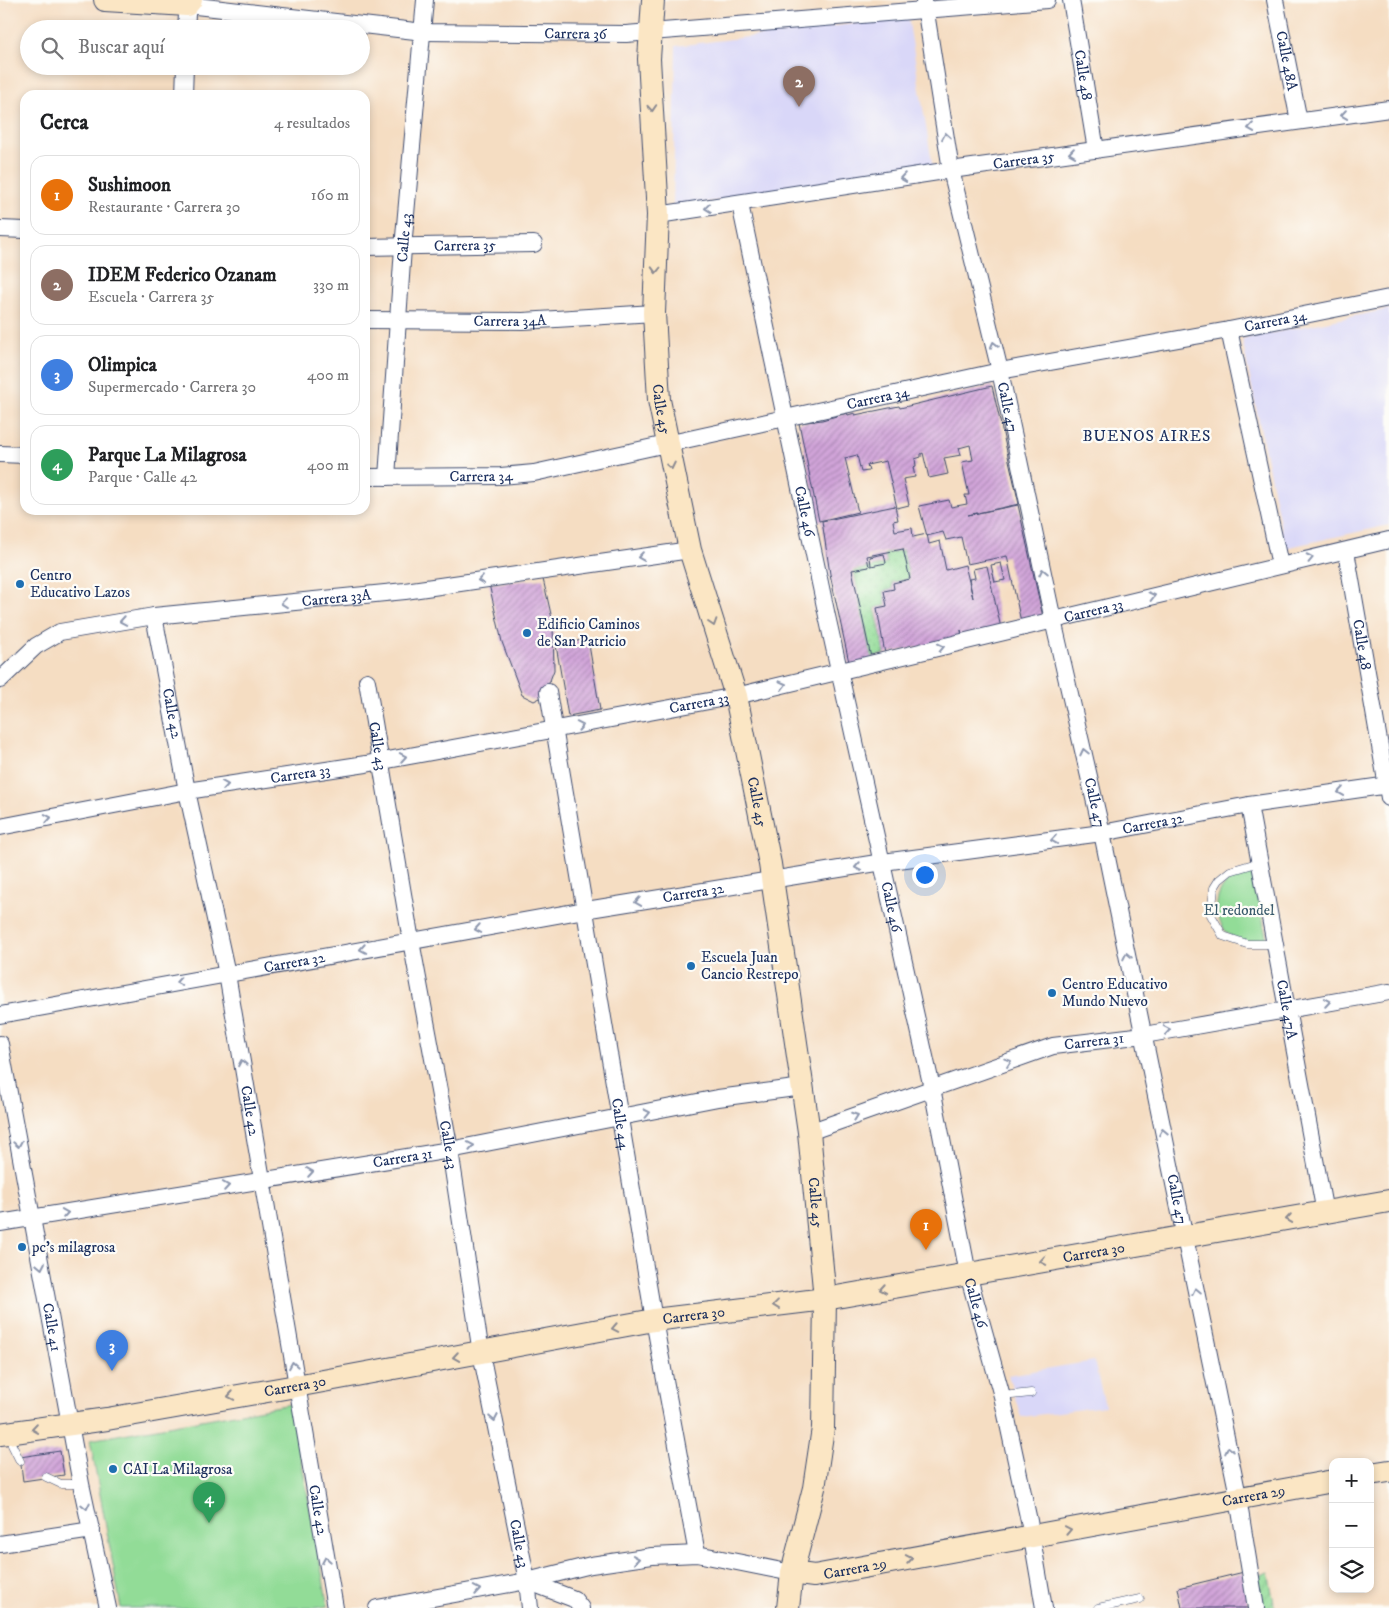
<!DOCTYPE html>
<html lang="es">
<meta charset="utf-8">
<style>
:root{--surface:#fff;--page:#f6f6f6;--text:#202124;--muted:#757577;--line:#e0e0e0;--accent:#7c3aed}
body{margin:0;font-family:"IM FELL DW Pica",serif;background:var(--page);color:var(--text)}
.controls{position:absolute;right:15px;bottom:15px;display:grid;overflow:hidden;border-radius:10px;box-shadow:0 2px 8px #0003}
.controls button{width:45px;height:45px;display:grid;place-items:center;padding:0;border:0;border-bottom:1px solid var(--line);background:var(--surface);color:var(--text);font:25px sans-serif}
.you{position:absolute;left:924px;top:874px;width:18px;height:18px;margin:-12px;border:4px solid #fff;border-radius:50%;background:#1a73e8;box-shadow:0 0 0 8px #1a73e833}
.badge{display:grid;place-items:center;width:32px;height:32px;border-radius:50%;background:var(--accent);color:#fff;font-size:16px;font-weight:700}
.pin{position:absolute;translate:-50% -41px;filter:drop-shadow(0 1px 2px #0008)}
.pin::after{content:'';position:absolute;top:26px;width:18px;height:15px;background:inherit;clip-path:polygon(0 0,100% 0,50% 100%)}
.list{margin:0;padding:0;list-style:none}
h2{display:flex;justify-content:space-between;align-items:center;height:65px;margin:0;padding:0 20px;font-size:21px}
h2 small{font-size:16px;font-weight:400;color:var(--muted)}
.list li{display:grid;grid-template-columns:32px 1fr auto;gap:15px;align-items:center;box-sizing:border-box;height:80px;margin:0 10px 10px;padding:0 10px;border:1px solid var(--line);border-radius:15px}
.list b{display:block;font-size:19px;white-space:nowrap}
.list p{margin:0;font-size:16px;white-space:nowrap;color:var(--muted)}
.list em{font-size:16px;font-style:normal;color:var(--muted)}
.icon{flex:none;width:28px;height:28px;fill:none;stroke:currentColor;stroke-width:2;stroke-linecap:round;stroke-linejoin:round}
.map{position:relative;flex:none;width:1389px;height:1608px;overflow:hidden}
.search{position:absolute;background:var(--surface);box-shadow:0 2px 8px #0003;left:20px;top:20px;width:350px;height:55px;display:flex;align-items:center;gap:12px;box-sizing:border-box;padding:0 18px;border-radius:28px;color:var(--muted);font-size:19px}
.panel{position:absolute;background:var(--surface);box-shadow:0 2px 8px #0003;left:20px;top:90px;width:350px;height:425px;border-radius:15px}
.map>svg:first-child{display:block}
</style>
<div class="map">
<svg width="1389" height="1608" viewBox="0 0 1389 1608">
<defs>
<pattern id="grass-dots" width="8" height="8" patternUnits="userSpaceOnUse" patternTransform="scale(1.25)"><rect width="8" height="8" fill="#92dc97"/><path d="M2 2h.1M6 6h.1" fill="none" stroke="#7dbd85" stroke-width="1.8" stroke-linecap="round"/></pattern>
<pattern id="garden-furrows" width="10" height="10" patternUnits="userSpaceOnUse" patternTransform="scale(1.25)"><rect width="10" height="10" fill="#92dc97"/><path d="M-1 1l2-2M0 10L10 0M9 11l2-2" fill="none" stroke="#7dbd85"/></pattern>
<pattern id="building-hatch" width="6" height="6" patternUnits="userSpaceOnUse" patternTransform="scale(1.25)"><rect width="6" height="6" fill="#d1a4d9"/><path d="M-1 1l2-2M0 6l6-6M5 7l2-2" fill="none" stroke="#a986b3"/></pattern>
</defs>
<rect width="100%" height="100%" fill="#fdfcf7"/>
<filter id="ink" filterUnits="userSpaceOnUse"><feTurbulence type="fractalNoise" baseFrequency=".02" numOctaves="2"/><feDisplacementMap in="SourceGraphic" scale="10" xChannelSelector="R" yChannelSelector="G"/><feConvolveMatrix kernelMatrix="1 2 1 2 8 2 1 2 1" color-interpolation-filters="sRGB"/></filter>
<filter id="wash" filterUnits="userSpaceOnUse"><feTurbulence type="fractalNoise" baseFrequency=".0096" numOctaves="4" result="noise"/><feDisplacementMap in="SourceGraphic" scale="20" xChannelSelector="R" yChannelSelector="G"/><feGaussianBlur stdDeviation="1.12" result="paint"/><feColorMatrix in="noise" values="0 0 0 0 0 0 0 0 0 0 0 0 0 0 0 0 0 1.4 0 .05"/><feComposite in="paint" operator="in"/></filter>
<g filter="url(#wash)">
<rect width="100%" height="100%" fill="#f5ddc2"/>
<g fill="#d9d7f8">
<path d="M908,17L933,169L673,207L676,46Z"/>
<path d="M1389,309V525L1285,548L1242,339Z"/>
<path d="M1094,1361L1105,1406L1021,1417L1008,1375Z"/>
</g>
<path fill="url(#grass-dots)" stroke="#56867a" d="M903,550L909,579L892,582L893,589L884,591L886,605L875,608L885,654L871,657L854,571L887,564L885,554Z"/>
<g fill="#92dc97" stroke="#56867a">
<path d="M1253,870L1267,941L1238,942C1217,929 1208,901 1228,881C1233,876 1246,873 1253,870Z"/>
<path d="M291,1404L328,1606L315,1608H121L90,1440Z"/>
</g>
<path fill="url(#garden-furrows)" stroke="#56867a" d="M1268,1572L1275,1608H1263L1257,1576Z"/>
<g id="blocks">
<g fill="url(#building-hatch)">
<path d="M992,386L1019,504L968,515L1018,505L1043,617L1021,622L1007,556L967,564L961,537L946,540L943,532L927,536L924,525L919,506L949,500L951,507L967,504L965,495H969L962,462L973,460L970,445L959,448L961,455L944,458L948,474L929,478L923,453L921,454V457L915,459L916,466L913,467L915,477L903,479L909,505L897,508L886,461L867,465L869,471L861,472L857,455L845,458L858,512L819,521L799,423L822,420L847,413L848,415L855,413V415L899,406L900,408Z"/>
<path d="M895,506L898,520L893,521L895,531L912,528L913,537L927,534L929,544L940,541L946,570L965,565L973,598L969,579L975,578L973,569L987,566L1001,628L963,637L961,630L962,638L885,654L877,608L887,606L884,591L894,589L893,583L910,579L903,549L867,556L869,567L852,570L872,662L850,667L830,574L822,521Z"/>
<path d="M884,554L886,563L871,566L870,557Z"/>
<path d="M1001,563L1005,580L995,582L991,565Z"/>
<path d="M543,579L553,623L554,670L544,696L534,701L522,695L502,642L489,584Z"/>
<path d="M588,639L600,710L568,716L556,645Z"/>
<path d="M60,1451L64,1475L23,1481L20,1457Z"/>
<path d="M1244,1572L1249,1608H1182L1178,1588Z"/>
</g>
</g>
</g>
<g filter="url(#ink)">
<use href="#blocks" fill-opacity="0" stroke="#3c496d" stroke-width="1"/>
<g fill="none" stroke-linecap="round" stroke-linejoin="round">
<defs>
<g id="lane">
<path d="M1260,862L1230,871L1219,880L1214,888L1211,915L1223,936L1247,944H1276"/>
<path d="M1002,1396L1031,1393"/>
<path d="M12,1445L20,1461"/>
<path d="M46,1477L61,1484H81"/>
<path d="M1098,1608L1140,1599"/>
</g>
<g id="street">
<path id="s1" d="M924,0L951,170L1000,371L1053,620L1102,833L1236,1486L1256,1608"/>
<path id="s2" d="M1071,0L1096,150"/>
<path id="s3" d="M1275,0L1299,121"/>
<path id="s4" d="M187,5L424,32L626,34L1047,0"/>
<path d="M186,29L188,0"/>
<path d="M184,95L185,66"/>
<path id="s5" d="M740,204L827,616L932,1088L968,1274L1002,1396L1029,1521L1044,1608"/>
<path id="s6" d="M658,215L951,170L1389,109"/>
<path d="M0,229L25,230"/>
<path id="s7" d="M365,247L534,244"/>
<path id="s8" d="M365,320L523,321L654,313"/>
<path d="M1229,330L1280,565"/>
<path d="M0,454L25,455"/>
<path id="s9" d="M365,477L501,476L534,473L1000,371L1229,330L1389,298"/>
<path id="s10" d="M387,477L403,248L425,0"/>
<path id="s11" d="M1346,551L1389,798"/>
<path id="s12" d="M154,616L187,791L227,974L335,1608"/>
<path id="s13" d="M0,680L36,646L60,632L154,616L405,591L690,550"/>
<path id="s14" d="M367,681L411,941L450,1150L481,1353L527,1581L530,1608"/>
<path id="s15" d="M548,692L654,1320L697,1554"/>
<path id="s16" d="M1249,805L1325,1213"/>
<path id="s17" d="M0,827L187,791L366,764L736,696L1389,540"/>
<path id="s18" d="M0,1015L585,910L883,862L1102,833L1249,805L1389,785"/>
<path id="s19" d="M0,1044L81,1484L108,1608"/>
<path id="s20" d="M809,1132L1053,1046L1144,1035L1389,992"/>
<path id="s21" d="M0,1223L450,1150L718,1098L803,1087"/>
<path d="M0,1544L92,1530"/>
<path d="M527,1581L574,1599L581,1608"/>
<path d="M377,1608L527,1581L591,1565L652,1556L697,1554L792,1573"/>
</g>
<g id="secondary">
<path d="M105,0L187,5L191,0"/>
<path id="s22" d="M653,0L649,59L658,215L654,313L659,400L690,550L736,696L770,864L809,1132L825,1299L823,1428L814,1488L792,1573L788,1608"/>
<path id="s23" d="M0,1434L107,1419L296,1386L654,1320L825,1299L1389,1201"/>
<path d="M1370,1474L1389,1471"/>
<path id="s24" d="M792,1573L814,1576L1333,1481"/>
</g>
</defs>
<use href="#lane" stroke="#3c496d" stroke-width="9"/>
<use href="#street" stroke="#3c496d" stroke-width="18"/>
<use href="#secondary" stroke="#3c496d" stroke-width="24"/>
<use href="#lane" stroke="#fff" stroke-width="8"/>
<use href="#street" stroke="#fff" stroke-width="16"/>
<use href="#secondary" stroke="#fbe6c4" stroke-width="22"/>
</g>
<defs><path id="oneway-chevron" d="M-2-3.5L2.5 0L-2 3.5" fill="none" stroke-width="1.6" stroke-linecap="round" stroke-linejoin="round" transform="scale(1.25)"/></defs>
<g stroke="#8b8a91">
<use href="#oneway-chevron" transform="translate(652 108) rotate(86)"/>
<use href="#oneway-chevron" transform="translate(656 270) rotate(92)"/>
<use href="#oneway-chevron" transform="translate(671 466) rotate(78)"/>
<use href="#oneway-chevron" transform="translate(713 623) rotate(72)"/>
<use href="#oneway-chevron" transform="translate(1289 1219) rotate(171)"/>
<use href="#oneway-chevron" transform="translate(1043 1261) rotate(170)"/>
<use href="#oneway-chevron" transform="translate(883 1289) rotate(170)"/>
<use href="#oneway-chevron" transform="translate(776 1305) rotate(173)"/>
<use href="#oneway-chevron" transform="translate(615 1328) rotate(169)"/>
<use href="#oneway-chevron" transform="translate(456 1357) rotate(171)"/>
<use href="#oneway-chevron" transform="translate(231 1396) rotate(170)"/>
<use href="#oneway-chevron" transform="translate(35 1429) rotate(172)"/>
<use href="#oneway-chevron" transform="translate(1068 1530) rotate(-11)"/>
<use href="#oneway-chevron" transform="translate(909 1559) rotate(-10)"/>
</g>
<g stroke="#8d97ae">
<use href="#oneway-chevron" transform="translate(1344 115) rotate(172)"/>
<use href="#oneway-chevron" transform="translate(1251 128) rotate(172)"/>
<use href="#oneway-chevron" transform="translate(946 136) rotate(-99)"/>
<use href="#oneway-chevron" transform="translate(1072 153) rotate(172)"/>
<use href="#oneway-chevron" transform="translate(903 178) rotate(171)"/>
<use href="#oneway-chevron" transform="translate(708 208) rotate(173)"/>
<use href="#oneway-chevron" transform="translate(994 345) rotate(-104)"/>
<use href="#oneway-chevron" transform="translate(641 557) rotate(172)"/>
<use href="#oneway-chevron" transform="translate(1310 558) rotate(-12)"/>
<use href="#oneway-chevron" transform="translate(1043 572) rotate(-102)"/>
<use href="#oneway-chevron" transform="translate(481 580) rotate(172)"/>
<use href="#oneway-chevron" transform="translate(1152 596) rotate(-14)"/>
<use href="#oneway-chevron" transform="translate(284 603) rotate(174)"/>
<use href="#oneway-chevron" transform="translate(123 621) rotate(170)"/>
<use href="#oneway-chevron" transform="translate(941 647) rotate(-13)"/>
<use href="#oneway-chevron" transform="translate(783 685) rotate(-14)"/>
<use href="#oneway-chevron" transform="translate(580 726) rotate(-11)"/>
<use href="#oneway-chevron" transform="translate(1084 752) rotate(-103)"/>
<use href="#oneway-chevron" transform="translate(403 757) rotate(-10)"/>
<use href="#oneway-chevron" transform="translate(225 785) rotate(-9)"/>
<use href="#oneway-chevron" transform="translate(1341 792) rotate(172)"/>
<use href="#oneway-chevron" transform="translate(48 818) rotate(-10)"/>
<use href="#oneway-chevron" transform="translate(1054 840) rotate(172)"/>
<use href="#oneway-chevron" transform="translate(858 867) rotate(170)"/>
<use href="#oneway-chevron" transform="translate(638 902) rotate(171)"/>
<use href="#oneway-chevron" transform="translate(478 929) rotate(170)"/>
<use href="#oneway-chevron" transform="translate(363 949) rotate(170)"/>
<use href="#oneway-chevron" transform="translate(1127 956) rotate(-102)"/>
<use href="#oneway-chevron" transform="translate(179 982) rotate(170)"/>
<use href="#oneway-chevron" transform="translate(1327 1002) rotate(-9)"/>
<use href="#oneway-chevron" transform="translate(1167 1030) rotate(-10)"/>
<use href="#oneway-chevron" transform="translate(1008 1062) rotate(-19)"/>
<use href="#oneway-chevron" transform="translate(242 1063) rotate(-100)"/>
<use href="#oneway-chevron" transform="translate(647 1113) rotate(-12)"/>
<use href="#oneway-chevron" transform="translate(855 1116) rotate(-20)"/>
<use href="#oneway-chevron" transform="translate(1163 1132) rotate(-101)"/>
<use href="#oneway-chevron" transform="translate(18 1144) rotate(80)"/>
<use href="#oneway-chevron" transform="translate(471 1146) rotate(-11)"/>
<use href="#oneway-chevron" transform="translate(310 1172) rotate(-9)"/>
<use href="#oneway-chevron" transform="translate(226 1186) rotate(-9)"/>
<use href="#oneway-chevron" transform="translate(65 1213) rotate(-9)"/>
<use href="#oneway-chevron" transform="translate(41 1266) rotate(79)"/>
<use href="#oneway-chevron" transform="translate(1196 1291) rotate(-102)"/>
<use href="#oneway-chevron" transform="translate(293 1365) rotate(-100)"/>
<use href="#oneway-chevron" transform="translate(494 1418) rotate(79)"/>
<use href="#oneway-chevron" transform="translate(1229 1450) rotate(-102)"/>
<use href="#oneway-chevron" transform="translate(86 1506) rotate(77)"/>
<use href="#oneway-chevron" transform="translate(636 1559) rotate(-8)"/>
<use href="#oneway-chevron" transform="translate(326 1560) rotate(-100)"/>
<use href="#oneway-chevron" transform="translate(477 1590) rotate(-10)"/>
</g>
</g>
<g fill="#1f6fb2" stroke="#fdfcf7" stroke-width="2">
<circle cx="20" cy="584" r="5"/>
<circle cx="527" cy="633" r="5"/>
<circle cx="691" cy="966" r="5"/>
<circle cx="1052" cy="993" r="5"/>
<circle cx="22" cy="1247" r="5"/>
<circle cx="113" cy="1469" r="5"/>
</g>
<g text-anchor="middle" dominant-baseline="central" stroke-width="4.5" stroke-linejoin="round" paint-order="stroke">
<g font-size="15" fill="#1b2f5e" stroke="#fdfcf7">
<text stroke="none"><textPath href="#s4" startOffset="390">Carrera 36</textPath></text>
<text stroke="none"><textPath href="#s3" startOffset="62">Calle 48A</textPath></text>
<text stroke="none"><textPath href="#s2" startOffset="76">Calle 48</textPath></text>
<text stroke="none"><textPath href="#s6" startOffset="370">Carrera 35</textPath></text>
<text stroke="none"><textPath href="#s10" startOffset="240">Calle 43</textPath></text>
<text stroke="none"><textPath href="#s7" startOffset="100">Carrera 35</textPath></text>
<text stroke="none"><textPath href="#s8" startOffset="145">Carrera 34A</textPath></text>
<text stroke="none"><textPath href="#s9" startOffset="926">Carrera 34</textPath></text>
<text stroke="none"><textPath href="#s9" startOffset="521">Carrera 34</textPath></text>
<text stroke="none"><textPath href="#s1" startOffset="416">Calle 47</textPath></text>
<text stroke="none"><textPath href="#s22" startOffset="410">Calle 45</textPath></text>
<text stroke="none"><textPath href="#s9" startOffset="116">Carrera 34</textPath></text>
<text stroke="none"><textPath href="#s5" startOffset="314">Calle 46</textPath></text>
<text stroke="none"><textPath href="#s13" startOffset="356">Carrera 33A</textPath></text>
<text stroke="none"><textPath href="#s17" startOffset="1115">Carrera 33</textPath></text>
<text stroke="none"><textPath href="#s11" startOffset="95">Calle 48</textPath></text>
<text stroke="none"><textPath href="#s17" startOffset="710">Carrera 33</textPath></text>
<text stroke="none"><textPath href="#s12" startOffset="99">Calle 42</textPath></text>
<text stroke="none"><textPath href="#s14" startOffset="66">Calle 43</textPath></text>
<text stroke="none"><textPath href="#s17" startOffset="305">Carrera 33</textPath></text>
<text stroke="none"><textPath href="#s22" startOffset="815">Calle 45</textPath></text>
<text stroke="none"><textPath href="#s1" startOffset="821">Calle 47</textPath></text>
<text stroke="none"><textPath href="#s18" startOffset="1169">Carrera 32</textPath></text>
<text stroke="none"><textPath href="#s18" startOffset="704">Carrera 32</textPath></text>
<text stroke="none"><textPath href="#s5" startOffset="719">Calle 46</textPath></text>
<text stroke="none"><textPath href="#s18" startOffset="299">Carrera 32</textPath></text>
<text stroke="none"><textPath href="#s16" startOffset="208">Calle 47A</textPath></text>
<text stroke="none"><textPath href="#s20" startOffset="300">Carrera 31</textPath></text>
<text stroke="none"><textPath href="#s12" startOffset="504">Calle 42</textPath></text>
<text stroke="none"><textPath href="#s15" startOffset="438">Calle 44</textPath></text>
<text stroke="none"><textPath href="#s14" startOffset="471">Calle 43</textPath></text>
<text stroke="none"><textPath href="#s21" startOffset="408">Carrera 31</textPath></text>
<text stroke="none"><textPath href="#s1" startOffset="1226">Calle 47</textPath></text>
<text stroke="none"><textPath href="#s22" startOffset="1220">Calle 45</textPath></text>
<text stroke="none"><textPath href="#s23" startOffset="1109">Carrera 30</textPath></text>
<text stroke="none"><textPath href="#s5" startOffset="1124">Calle 46</textPath></text>
<text stroke="none"><textPath href="#s23" startOffset="704">Carrera 30</textPath></text>
<text stroke="none"><textPath href="#s19" startOffset="288">Calle 41</textPath></text>
<text stroke="none"><textPath href="#s23" startOffset="299">Carrera 30</textPath></text>
<text stroke="none"><textPath href="#s24" startOffset="469">Carrera 29</textPath></text>
<text stroke="none"><textPath href="#s12" startOffset="909">Calle 42</textPath></text>
<text stroke="none"><textPath href="#s14" startOffset="876">Calle 43</textPath></text>
<text stroke="none"><textPath href="#s24" startOffset="64">Carrera 29</textPath></text>
</g>
<g font-size="15" fill="#1b2f5e" stroke="#fdfcf7" text-anchor="start">
<text x="30" y="575">Centro<tspan x="30" dy="17">Educativo Lazos</tspan></text>
<text x="537" y="624">Edificio Caminos<tspan x="537" dy="17">de San Patricio</tspan></text>
<text x="701" y="957">Escuela Juan<tspan x="701" dy="17">Cancio Restrepo</tspan></text>
<text x="1062" y="984">Centro Educativo<tspan x="1062" dy="17">Mundo Nuevo</tspan></text>
<text x="32" y="1247">pc's milagrosa</text>
<text x="123" y="1469">CAI La Milagrosa</text>
</g>
<g font-size="15" fill="#395a6c" stroke="#fdfcf7">
<text x="1239" y="910">El redondel</text>
</g>
<g font-size="16" letter-spacing="1" fill="#1b2f5e" stroke="#fdfcf7">
<text x="1147" y="436">BUENOS AIRES</text>
</g>
</g>
</svg>
<div class="controls">
<button>+</button>
<button>−</button>
<button><svg class="icon" aria-label="layers" viewBox="0 0 24 24"><path d="M12 4l9 5-9 5-9-5zM3 14l9 5 9-5"/></svg></button>
</div>
<div class="you"></div>
<div class="pin badge" style="left:926px;top:1250px;background:#e8710a">1</div>
<div class="pin badge" style="left:799px;top:107px;background:#8d6e63">2</div>
<div class="pin badge" style="left:112px;top:1371px;background:#3f7fe0">3</div>
<div class="pin badge" style="left:209px;top:1523px;background:#2e9e5b">4</div>
<div class="search"><svg class="icon" aria-label="search" viewBox="0 0 24 24"><circle cx="10" cy="10" r="6"/><path d="M15 15l6 6"/></svg>Buscar aquí</div>
<section class="panel">
<h2>Cerca<small>4 resultados</small></h2>
<ul class="list">
<li><span class="badge" style="background:#e8710a">1</span><div><b>Sushimoon</b><p>Restaurante · Carrera 30</p></div><em>160 m</em></li>
<li><span class="badge" style="background:#8d6e63">2</span><div><b>IDEM Federico Ozanam</b><p>Escuela · Carrera 35</p></div><em>330 m</em></li>
<li><span class="badge" style="background:#3f7fe0">3</span><div><b>Olimpica</b><p>Supermercado · Carrera 30</p></div><em>400 m</em></li>
<li><span class="badge" style="background:#2e9e5b">4</span><div><b>Parque La Milagrosa</b><p>Parque · Calle 42</p></div><em>400 m</em></li>
</ul>
</section>
</div>
